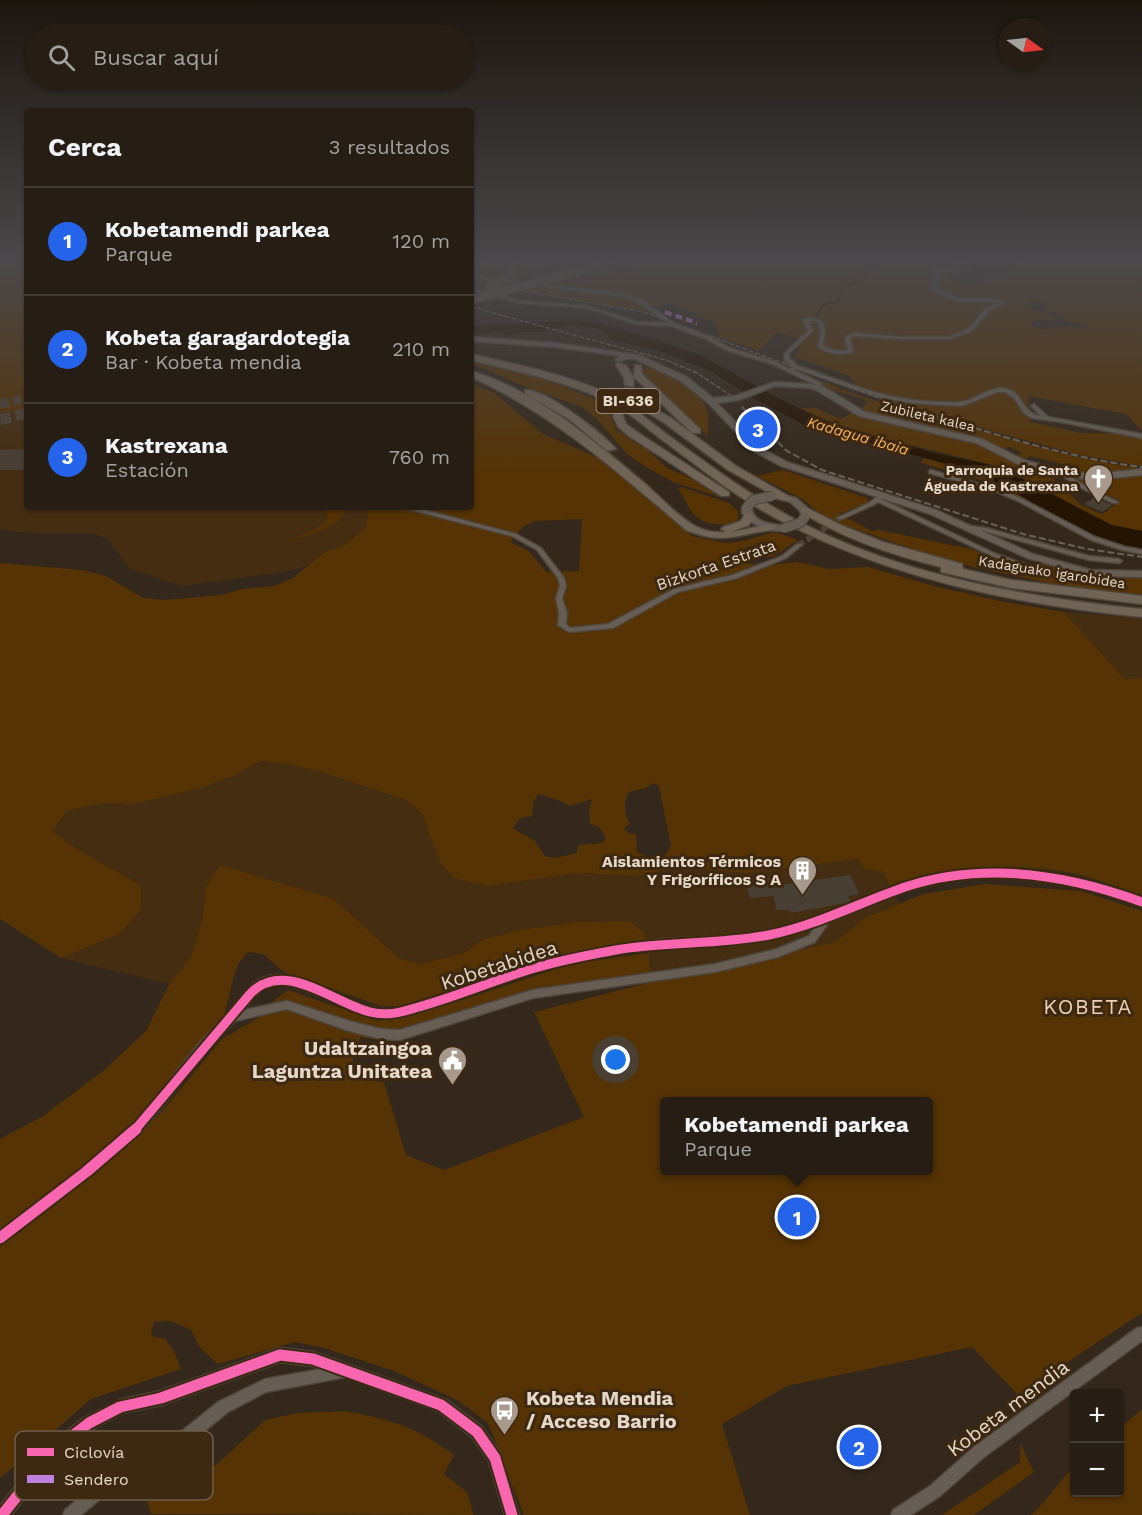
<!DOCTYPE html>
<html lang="es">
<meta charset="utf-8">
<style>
:root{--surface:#261e14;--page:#322b22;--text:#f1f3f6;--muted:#a4a2a0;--line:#423c34;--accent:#2563eb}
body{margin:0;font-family:"Work Sans",sans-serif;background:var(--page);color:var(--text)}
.controls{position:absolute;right:18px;bottom:18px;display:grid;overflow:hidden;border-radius:6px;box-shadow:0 2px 4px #0004}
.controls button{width:54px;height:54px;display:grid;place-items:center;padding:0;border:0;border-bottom:2px solid var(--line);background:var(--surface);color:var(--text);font:30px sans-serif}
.compass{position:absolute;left:998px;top:18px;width:54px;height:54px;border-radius:50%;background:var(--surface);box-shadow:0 2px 4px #0004;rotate:105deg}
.you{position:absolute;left:616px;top:1060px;width:21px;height:21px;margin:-15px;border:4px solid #fff;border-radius:50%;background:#1a73e8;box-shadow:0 0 0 9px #1a73e833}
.badge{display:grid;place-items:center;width:39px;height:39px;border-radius:50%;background:var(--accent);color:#fff;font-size:20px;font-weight:700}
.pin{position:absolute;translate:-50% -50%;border:3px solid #fff;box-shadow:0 2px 6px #0006}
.popup{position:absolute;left:660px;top:1097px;width:273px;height:78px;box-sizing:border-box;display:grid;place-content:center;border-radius:6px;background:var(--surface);filter:drop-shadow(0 2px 4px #0005);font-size:20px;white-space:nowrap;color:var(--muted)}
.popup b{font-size:22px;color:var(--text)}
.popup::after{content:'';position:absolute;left:50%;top:100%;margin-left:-12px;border:12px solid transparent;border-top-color:var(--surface)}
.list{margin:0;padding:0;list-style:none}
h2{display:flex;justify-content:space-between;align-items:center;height:78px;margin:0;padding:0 24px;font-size:26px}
h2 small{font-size:20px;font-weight:400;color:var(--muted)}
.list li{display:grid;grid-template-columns:39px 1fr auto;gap:18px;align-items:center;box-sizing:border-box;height:108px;padding:0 24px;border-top:2px solid var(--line)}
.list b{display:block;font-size:22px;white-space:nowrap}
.list p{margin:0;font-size:20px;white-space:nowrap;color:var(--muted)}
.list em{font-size:20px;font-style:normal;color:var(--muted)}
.icon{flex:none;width:33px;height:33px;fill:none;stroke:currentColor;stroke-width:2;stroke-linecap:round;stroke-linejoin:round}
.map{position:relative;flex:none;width:1142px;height:1515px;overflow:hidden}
.search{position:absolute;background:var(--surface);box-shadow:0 2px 4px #0004;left:24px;top:24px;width:450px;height:66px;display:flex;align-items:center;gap:15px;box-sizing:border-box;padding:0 21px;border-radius:33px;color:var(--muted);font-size:22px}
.panel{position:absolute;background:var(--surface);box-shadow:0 2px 4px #0004;left:24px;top:108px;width:450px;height:402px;border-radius:6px}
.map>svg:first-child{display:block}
</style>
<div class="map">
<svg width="1142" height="1515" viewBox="0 0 1142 1515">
<rect width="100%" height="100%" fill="#33281b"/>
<g fill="#452d11">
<path d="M27,410V507H368L367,526L345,545L325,552L312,564L289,571L182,586L130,569L107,538L94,534L17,532L0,529V413Z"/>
<path d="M1064,612L1142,618V678L1125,679Z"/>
<path d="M261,761L293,765L330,775L406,800L422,814L440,862L488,885L576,873L645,876L671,867L744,873L858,859L864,869L884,872L899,904L865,918L835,942L648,983L652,965L645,934L630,921L577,922L519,930L482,940L464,953L420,964L399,958L334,899L206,887L202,920L191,957L169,984L61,958L120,934L141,909V885L80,851L51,831L67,811L103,803L134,804L236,775Z"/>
</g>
<g fill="#553305" fill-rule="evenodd">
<path d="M0,261H27V410L0,413Z"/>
<path d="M491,261H579L510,281L509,264Z"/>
<path d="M630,261H944L950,278L969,284L1006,274L1014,269L1010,261H1142V431L1126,414L1028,396L1031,422L1081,433L1126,434L1142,437V466L1076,454L928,413L859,391L850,376L795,357L804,340L777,332L759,351L720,337L715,323L669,302L642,311L520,291L612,265L611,272L626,275L636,268L630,265L633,262ZM1028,301L1045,302L1047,311C1055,312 1065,314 1068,322L1087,324L1088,329C1081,328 1074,327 1067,326C1053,326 1041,334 1028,324L1038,320H1058L1057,317L1028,308Z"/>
<path d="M471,262L496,263L507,267L510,274C496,282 487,287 471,281Z"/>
<path d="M471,359L539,377L600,401L608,408L616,430L648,450L667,468L692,479L720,497L673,482L643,465L626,453L598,420L584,408L519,384L471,363Z"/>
<path d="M648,367C668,368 697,390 706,408C710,416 708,427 708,436L644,376L643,369Z"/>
<path d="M822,381C876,404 934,418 989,433C1040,447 1090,463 1142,468V471L1094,475L1063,471L1066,465L1030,456L1024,460L1016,457L1022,453L1010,447L1003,450L1021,464L1050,475L1081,505L1102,514L1120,501L1071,478H1095L1142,474V531L1112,525L1001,467L865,434L822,419L801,409L813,407L841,419L867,404L864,399L823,387Z"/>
<path d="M471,383L493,392L543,434L601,459L692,536L726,543L742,541L775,532L798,540L773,557H764L773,548L775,541L747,547L739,556L741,563L755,564L752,567L798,562L829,569L868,567L934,586L1000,601L1064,612L1125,679L1142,678V895C1120,888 1098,879 1076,874C1016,862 948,864 891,888L884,872L864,869L858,859L744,873L671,867L645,876L576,873L488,886L454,878L440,862L422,814L406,800L330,775L293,765L261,761L236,775L204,787L134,804L103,803L67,811L52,831L80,851L141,885V909L120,934L61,958L0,919V563L82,570L106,576L143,598L164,600L221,595L242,589L274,586L293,578L325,552L345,545L367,526L368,507H471ZM582,519L579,571L546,572L529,551L510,542L524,526L535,521ZM653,783L659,786L671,846L664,857L654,860L637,852L636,834L628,833L624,828L630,824C624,815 623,802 629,792L646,788ZM538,794L561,801L569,806L592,799L589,811L590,824L599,827L606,838L602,843L578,845L577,853L555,858L545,856L535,841L513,828L521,818L532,816L534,801Z"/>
<path d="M924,458L976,472L1026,499H1018L996,484L921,463Z"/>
<path d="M783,470L867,498L868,501L866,504L839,514L872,531L879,530L971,549L1030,571L1039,560L1083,574L1103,577L1142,576V595L1078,589L977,568L924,553L824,518L804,500L757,476Z"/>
<path d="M681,487L729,503L738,511V521C726,528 702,525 693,513C687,506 684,496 678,489Z"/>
<path d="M325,507L347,508C337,531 307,535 286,541C300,536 317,531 328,519Z"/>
<path d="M220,865L334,899L399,958L420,964L464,953L482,940L519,930L577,922L630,921L645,934L647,941C562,949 481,981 400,1006H381L284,972L263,954L248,952L238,964L233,979L224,1017L142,1115L101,1152L0,1230V1139L43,1116L103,1071L146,1031L169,984L191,957L202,920L206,887Z"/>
<path d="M985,884L1081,891L1142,911V1313L1018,1395L972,1347L787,1386L722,1424L750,1515H524L488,1423L459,1401L394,1371L324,1348L295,1342L218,1364L200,1348L191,1330L171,1321L154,1322L151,1336L165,1339L174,1351L181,1369L91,1399L0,1478V1247L125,1147L159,1115L222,1039L263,1015L267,1006L288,990L377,1021L398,1019L463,1000L571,964L649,953L651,972L532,990L401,1029L396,1042L360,1037L347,1079L384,1082L406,1155L444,1170L584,1117L534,1012L648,983L835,942L865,918L923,894ZM665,1102H929V1170H665Z"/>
<path d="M1142,1409V1515H1031C1048,1500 1058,1482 1074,1467V1492H1120V1428Z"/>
<path d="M345,1411C390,1419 417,1427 454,1455L444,1474L467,1492L474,1515L151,1514L143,1490L165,1488L201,1479L265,1420L297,1413Z"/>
<path d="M1020,1443L1034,1472L974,1515H942L1020,1462Z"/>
</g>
<path fill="#241403" d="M578,320L598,323L654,339L700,355L778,398L822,419L849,429L939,454L1001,467L1097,518L1112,525L1142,531V548C1073,537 1036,499 976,472L804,425L749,396L713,372L657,350L612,340L604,332L594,328L569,325L541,332H522L506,336L503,334L506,332L471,334V326Z"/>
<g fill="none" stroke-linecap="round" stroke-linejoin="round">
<path stroke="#241403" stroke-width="1.5" d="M816,318L822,305L839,301L841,290C849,288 875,267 885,261"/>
</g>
<g fill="#473e34">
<path d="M27,449V466L24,470H0V450Z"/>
<path d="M1095,497L1112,505L1102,512L1084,504Z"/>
<path d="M850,875L860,894L848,896L851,902L791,913L789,910H777L773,896L750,898L745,880L776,877L779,885Z"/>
</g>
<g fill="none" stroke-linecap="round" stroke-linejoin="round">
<path stroke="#4e4235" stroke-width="6" stroke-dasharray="6 3" stroke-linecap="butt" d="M799,545L840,518"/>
<g stroke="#4e4235" stroke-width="9" stroke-dasharray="9 4.5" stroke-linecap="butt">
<path d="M0,404L27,398"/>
<path d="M622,407L630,385"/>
</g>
<g stroke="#4e4235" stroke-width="11" stroke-dasharray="11 5" stroke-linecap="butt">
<path d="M618,416L622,405"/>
<path d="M0,420L27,413"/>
</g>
<defs>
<g id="street">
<path d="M956,261H960L971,267L939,272L935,287C945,293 955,299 967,299C981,300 994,296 1006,303L990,310L972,331L950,339H902L855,336L850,338L853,352C840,355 828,355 818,346L821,334L819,324L816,321H808L813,331L789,353L790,359L798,366C825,375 853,386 881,394C902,400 937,403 959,402C975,402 990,384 1007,389C1023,393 1022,414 1041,416L1031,406L1034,404L1048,417L1142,434V438L1061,422L1032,418L1024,413L1014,398L1005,392H997L962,406L911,403L879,397L797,369L794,370L821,383L822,384L817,389L814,387L816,385L772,364L726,350L706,339L672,326L637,324L587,308L520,303L471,290V288L520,301L588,306L637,322L668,323L638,302L622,296L471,278V276L623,294L642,300L675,324L710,337L730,348L776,362L790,369L793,367L784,360L785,353L808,331L803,320C808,317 817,318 823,322L825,334L823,345C830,351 839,352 848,350L845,337L854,333L902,337H949L968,329L986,308L1000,303C990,300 981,302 971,302C956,303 943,296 931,288L935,270L964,266Z"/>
<path d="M931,470L1001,490L1022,499L1095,537L1125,547L1142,550V554L1122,550L1091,540L1018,501L997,492L929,473V471Z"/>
<path d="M1061,471L1087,487L1118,502L1117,503H1113L1083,489L1059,474V472Z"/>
<path d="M881,494L884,496L881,499L996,554L1031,566L1028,568L992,556L878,502L873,505L842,519H838L837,518L869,503Z"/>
<path d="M403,507H413L516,534L541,548L564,578L566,586L562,598L567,613L566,624L570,628L608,624L674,589L733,575L782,556L797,544H801L802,545L786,558L737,578L678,592L613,628L569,632L558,625L559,613L556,598L560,586L558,578L537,550L512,536L404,508Z"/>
<path d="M971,526L986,528L1089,556L1119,559L1122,561L1119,563L1089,560L984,531L969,529L968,528Z"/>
<path d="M1002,869C1053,871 1094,881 1142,898V906L1087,888L1059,881L1030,877L1002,876L974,877L945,881L907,891L829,922L815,942L778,957L715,972L533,998L400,1040L381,1039L349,1031L287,1009L235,1021L206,1051L162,1107L139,1134L90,1176L4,1242L0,1244V1230C44,1196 94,1165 133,1124C157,1099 176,1071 198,1045C208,1033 220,1023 230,1012C239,1001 247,986 261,979C297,960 351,1013 390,1009C409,1007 428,1000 445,995C488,980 531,962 575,953C605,947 635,941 665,939C688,937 711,938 733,936C756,934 779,929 800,923C835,913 867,897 901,885C934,874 968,870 1002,869ZM815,927L809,936L777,949L715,964L533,990L400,1030L381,1029L349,1021L287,1001L244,1010C250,1002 256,992 265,987C291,972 353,1019 386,1019C399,1019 413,1014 426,1010C455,1001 483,990 512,980C559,964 608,953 658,948C682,945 706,946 731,945C759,943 788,935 815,927Z"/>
<path d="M1142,1327V1341L984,1457L940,1496L911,1515H891L893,1510L930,1486L974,1447L1137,1328Z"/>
<path d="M280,1348L313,1352L446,1400L482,1427L500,1453L519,1515H505L489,1461L472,1437L437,1410L346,1377L266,1392L228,1412L181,1450L118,1484L81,1515H63L65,1510L108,1474L171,1440L218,1402L265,1379L322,1369L313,1366L280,1362L161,1405L122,1413L94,1428L58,1456L11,1515H0V1506L48,1446L84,1418L120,1400L161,1391Z"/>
</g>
<g id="secondary">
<path d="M471,337L555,343L639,355L687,377L713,398L735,396L774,382L810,384L824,387L865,412L982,439L1024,460L1065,471L1093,474L1142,469V475L1093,480L1062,476L1018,464L976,443L859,416L818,391L810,388L775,386L739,400L717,403L761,448L787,462L936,510L1033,554L1091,570L1142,571V577L1091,576L1027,558L930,514L781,466L755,452L708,403L681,381L635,359H626L619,362L615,360L620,356L555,347L471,341Z"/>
<path d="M776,493L796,498L810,510L808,519H802L800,511L790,502L773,498L772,496Z"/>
<path d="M747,504L752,507C752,524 775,524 787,526L789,528L787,530C770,533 753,527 742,513V507Z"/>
</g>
<g id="highway">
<path d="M471,261H500L514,266L510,268L496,264L473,263Z"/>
<path d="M605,261H616L581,272L577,270Z"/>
<path d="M471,354C520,366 574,375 618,399C636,409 653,424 669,436C711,466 752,497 798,521C904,576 1024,597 1142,609V617C1021,605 902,581 793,527C745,504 704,471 661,439C645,427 628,411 609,402C566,381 518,372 471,360Z"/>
<path d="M618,363L626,365L634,378L633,387L625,385L624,378L616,365Z"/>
<path d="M635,365H641L642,374L700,429V433H692L634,377Z"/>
<path d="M471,371C535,390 592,439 642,481C658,495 676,515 695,526C704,531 715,533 726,532L721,529L723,527L741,521L745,514L749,513L755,516L749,525L731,532L771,524L777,527L771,530C735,535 723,545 686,530C618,472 553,414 471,377Z"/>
<path d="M525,390C545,388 602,433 616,449L607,451L569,419L525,394Z"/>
<path d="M622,394H628L671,418L736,466L792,498L790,500H782L728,470L663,422L622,398Z"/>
<path d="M614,414H622L626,424L637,432L729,492V496H721L629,436L618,427L613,416Z"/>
<path d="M805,507L843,526L883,542L962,564L963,569L1011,580L1142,596V604L1011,588L941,572V567C892,555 844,539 801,512V508Z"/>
</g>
</defs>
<use href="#street" stroke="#4e453b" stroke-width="3"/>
<use href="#secondary" stroke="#4e453b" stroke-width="3"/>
<use href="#highway" stroke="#4e453b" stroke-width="3"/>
<use href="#street" fill="#665e54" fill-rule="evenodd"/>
<use href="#secondary" fill="#665e54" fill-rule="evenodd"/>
<use href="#highway" fill="#706456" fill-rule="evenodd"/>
<g stroke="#6a6258" stroke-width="1.5" stroke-dasharray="5 2" stroke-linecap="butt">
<path d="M471,282L644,312L904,407"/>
<path d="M471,307L666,360L697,373L730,395"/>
</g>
<g stroke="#6a6258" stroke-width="2" stroke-dasharray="7 3" stroke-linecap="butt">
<path d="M898,405C978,428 1059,457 1142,467"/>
<path d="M742,407L787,451L822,470L1023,534L1087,549L1142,557"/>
</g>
<defs>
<g id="secondary-bridge">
<path d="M747,507L753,500L772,496"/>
<path d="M784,528L800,523L805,517"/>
</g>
<g id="highway-bridge">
<path d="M490,286L512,276L514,273L510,266"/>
<path d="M471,300L581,270"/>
</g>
</defs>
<use href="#secondary-bridge" stroke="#4e453b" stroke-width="11" stroke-linecap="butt"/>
<use href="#highway-bridge" stroke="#4e453b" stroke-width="10" stroke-linecap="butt"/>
<use href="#secondary-bridge" stroke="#665e54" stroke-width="9"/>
<use href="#highway-bridge" stroke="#706456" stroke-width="9"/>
<path stroke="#c07fdc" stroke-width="4" stroke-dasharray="7 4" stroke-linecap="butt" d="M665,312L697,323"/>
<defs>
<path id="cycleway-far1" d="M134,1131L250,994C284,958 333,1003 370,1012C386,1016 400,1013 415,1008C456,997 494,980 535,968C561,960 589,955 616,950C667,941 719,945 769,935C817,925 859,903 905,887C984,861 1066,874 1142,902"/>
<g id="cycleway">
<path d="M0,1238L86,1172L136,1129"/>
<path d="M2,1515L53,1451L89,1423L120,1407L161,1398L280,1355L313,1359L441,1405L477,1432L495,1458L512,1515"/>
</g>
</defs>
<use href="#cycleway-far1" stroke="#3d2911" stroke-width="13"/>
<use href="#cycleway" stroke="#3d2911" stroke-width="15"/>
<use href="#cycleway-far1" stroke="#f766af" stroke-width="9"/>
<use href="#cycleway" stroke="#f766af" stroke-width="11"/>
</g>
<linearGradient id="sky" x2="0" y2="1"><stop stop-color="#1c160f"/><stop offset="0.55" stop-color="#4a484a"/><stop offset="1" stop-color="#4a484a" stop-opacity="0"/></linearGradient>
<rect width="1142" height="473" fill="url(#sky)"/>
<defs>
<symbol id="church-pin" viewBox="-11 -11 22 30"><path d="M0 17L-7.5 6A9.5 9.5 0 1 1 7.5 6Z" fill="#a79a8c" stroke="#3d2911"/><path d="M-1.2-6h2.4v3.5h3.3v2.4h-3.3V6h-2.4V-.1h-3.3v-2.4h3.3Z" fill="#fff"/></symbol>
<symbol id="building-pin" viewBox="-11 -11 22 30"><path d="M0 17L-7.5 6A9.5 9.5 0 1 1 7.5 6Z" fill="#a79a8c" stroke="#3d2911"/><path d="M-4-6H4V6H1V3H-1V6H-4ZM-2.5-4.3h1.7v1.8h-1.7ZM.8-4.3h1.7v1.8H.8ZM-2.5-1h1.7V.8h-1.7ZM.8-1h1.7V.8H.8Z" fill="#fff"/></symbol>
<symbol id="civic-pin" viewBox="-11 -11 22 30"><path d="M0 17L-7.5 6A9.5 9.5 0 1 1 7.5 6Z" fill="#a79a8c" stroke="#3d2911"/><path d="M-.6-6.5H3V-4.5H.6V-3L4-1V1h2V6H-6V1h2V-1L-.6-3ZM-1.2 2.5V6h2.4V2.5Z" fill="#fff"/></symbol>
<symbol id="bus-pin" viewBox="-11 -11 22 30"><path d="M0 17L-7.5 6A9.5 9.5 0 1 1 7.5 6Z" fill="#a79a8c" stroke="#3d2911"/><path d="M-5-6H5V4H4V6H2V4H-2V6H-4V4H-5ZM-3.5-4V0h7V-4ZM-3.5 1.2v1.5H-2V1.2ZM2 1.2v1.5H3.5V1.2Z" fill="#fff"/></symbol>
</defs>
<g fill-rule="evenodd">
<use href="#church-pin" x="1082" y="462" width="33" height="45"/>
<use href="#building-pin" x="786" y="854" width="33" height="45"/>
<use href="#civic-pin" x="436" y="1044" width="33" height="45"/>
<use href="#bus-pin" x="488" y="1394" width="33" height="45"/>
</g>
<g text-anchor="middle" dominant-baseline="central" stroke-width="6" stroke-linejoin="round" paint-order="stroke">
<g font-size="14" fill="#e5d7c9" stroke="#3d2911">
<text transform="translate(928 416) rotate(13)">Zubileta kalea</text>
<text transform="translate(1052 572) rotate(9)">Kadaguako igarobidea</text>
</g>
<g font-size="14" font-weight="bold" fill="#e5d7c9" stroke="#3d2911" text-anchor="end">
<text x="1078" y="470">Parroquia de Santa<tspan x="1078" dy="16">Águeda de Kastrexana</tspan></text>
</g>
<rect fill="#3d2911" stroke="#b3a392" stroke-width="1.5" x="596.5" y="389" width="63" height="24" rx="4.5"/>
<g font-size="15" font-weight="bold" fill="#e5d7c9">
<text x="628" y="401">BI-636</text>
</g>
<g font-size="15" font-style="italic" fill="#fcb25b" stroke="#3d2911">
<text transform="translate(858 436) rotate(16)">Kadagua ibaia</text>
</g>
<g font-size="16" fill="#e5d7c9" stroke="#3d2911">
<text transform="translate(716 565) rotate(-19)">Bizkorta Estrata</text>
</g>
<g font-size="16" font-weight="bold" fill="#e5d7c9" stroke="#3d2911" text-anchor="end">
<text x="781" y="861">Aislamientos Térmicos<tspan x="781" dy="18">Y Frigoríficos S A</tspan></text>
</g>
<g font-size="20" fill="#e5d7c9" stroke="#3d2911">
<text transform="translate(499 965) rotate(-18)">Kobetabidea</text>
<text transform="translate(1008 1408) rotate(-37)">Kobeta mendia</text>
</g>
<g font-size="20" font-weight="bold" fill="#e5d7c9" stroke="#3d2911" text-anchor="end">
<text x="432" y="1048">Udaltzaingoa<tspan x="432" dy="23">Laguntza Unitatea</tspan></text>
<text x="526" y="1398" text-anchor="start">Kobeta Mendia<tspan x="526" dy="23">/ Acceso Barrio</tspan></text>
</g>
<g font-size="21" letter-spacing="1.5" fill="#ebd0b4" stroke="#3d2911">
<text x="1088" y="1006">KOBETA</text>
</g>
</g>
<rect x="15" y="1431" width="198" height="69" rx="9" fill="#3d2911" stroke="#6f5d48" stroke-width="1.5"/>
<rect x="27" y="1448" width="27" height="8" fill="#f766af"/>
<rect x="27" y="1475" width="27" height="8" fill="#c07fdc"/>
<g font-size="16" fill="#e5d7c9">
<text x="64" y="1458">Ciclovía</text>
<text x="64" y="1485">Sendero</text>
</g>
</svg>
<div class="controls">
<button>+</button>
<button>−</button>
</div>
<svg class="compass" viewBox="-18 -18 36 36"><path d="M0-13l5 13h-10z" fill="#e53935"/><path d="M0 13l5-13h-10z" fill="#a4a2a0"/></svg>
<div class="you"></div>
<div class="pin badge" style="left:797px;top:1217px">1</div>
<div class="popup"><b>Kobetamendi parkea</b>Parque</div>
<div class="pin badge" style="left:859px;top:1447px">2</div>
<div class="pin badge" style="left:758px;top:429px">3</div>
<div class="search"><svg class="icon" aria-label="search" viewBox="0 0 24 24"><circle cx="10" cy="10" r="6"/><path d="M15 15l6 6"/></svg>Buscar aquí</div>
<section class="panel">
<h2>Cerca<small>3 resultados</small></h2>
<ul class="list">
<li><span class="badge">1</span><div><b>Kobetamendi parkea</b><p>Parque</p></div><em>120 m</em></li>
<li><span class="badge">2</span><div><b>Kobeta garagardotegia</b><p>Bar · Kobeta mendia</p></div><em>210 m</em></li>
<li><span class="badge">3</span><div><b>Kastrexana</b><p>Estación</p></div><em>760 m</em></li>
</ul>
</section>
</div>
